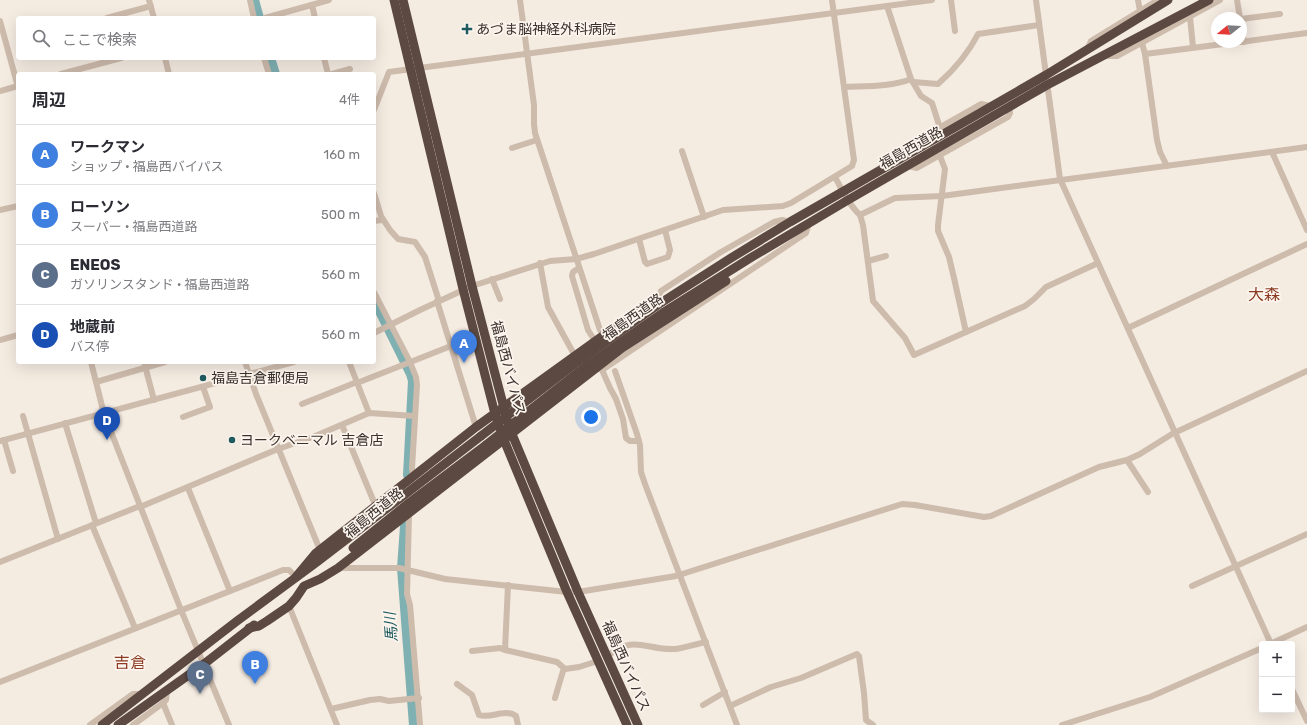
<!DOCTYPE html>
<html lang="ja">
<meta charset="utf-8">
<style>
:root{--surface:#fff;--page:#f2f2f3;--text:#2b2b33;--muted:#7c7c81;--line:#e1e1e2;--accent:#1f5a5e}
body{margin:0;font-family:Rubik,"Noto Sans JP",sans-serif;background:var(--page);color:var(--text)}
.controls{position:absolute;right:12px;bottom:12px;display:grid;overflow:hidden;border-radius:4px;box-shadow:0 4px 16px #0002}
.controls button{width:36px;height:36px;display:grid;place-items:center;padding:0;border:0;border-bottom:1px solid var(--line);background:var(--surface);color:var(--text);font:20px sans-serif}
.compass{position:absolute;left:1211px;top:12px;width:36px;height:36px;border-radius:50%;background:var(--surface);box-shadow:0 4px 16px #0002;rotate:252deg}
.you{position:absolute;left:591px;top:417px;width:14px;height:14px;margin:-10px;border:3px solid #fff;border-radius:50%;background:#1a73e8;box-shadow:0 0 0 6px #1a73e833}
.badge{display:grid;place-items:center;width:26px;height:26px;border-radius:50%;background:var(--accent);color:#fff;font-size:13px;font-weight:700}
.pin{position:absolute;translate:-50% -33px;filter:drop-shadow(0 1px 2px #0008)}
.pin::after{content:'';position:absolute;top:21px;width:14px;height:12px;background:inherit;clip-path:polygon(0 0,100% 0,50% 100%)}
.list{margin:0;padding:0;list-style:none}
h2{display:flex;justify-content:space-between;align-items:center;height:52px;margin:0;padding:0 16px;font-size:17px}
h2 small{font-size:13px;font-weight:400;color:var(--muted)}
.list li{display:grid;grid-template-columns:26px 1fr auto;gap:12px;align-items:center;box-sizing:border-box;height:60px;padding:0 16px;border-top:1px solid var(--line)}
.list b{display:block;font-size:15px;white-space:nowrap}
.list p{margin:0;font-size:13px;white-space:nowrap;color:var(--muted)}
.list em{font-size:13px;font-style:normal;color:var(--muted)}
.icon{flex:none;width:22px;height:22px;fill:none;stroke:currentColor;stroke-width:2;stroke-linecap:round;stroke-linejoin:round}
.map{position:relative;flex:none;width:1307px;height:725px;overflow:hidden}
.search{position:absolute;background:var(--surface);box-shadow:0 4px 16px #0002;left:16px;top:16px;width:360px;height:44px;display:flex;align-items:center;gap:10px;box-sizing:border-box;padding:0 14px;border-radius:4px;color:var(--muted);font-size:15px}
.panel{position:absolute;background:var(--surface);box-shadow:0 4px 16px #0002;left:16px;top:72px;width:360px;height:292px;border-radius:4px}
.map>svg:first-child{display:block}
</style>
<div class="map">
<svg width="1307" height="725" viewBox="0 0 1307 725">
<rect width="100%" height="100%" fill="#f4ebe1"/>
<g fill="none" stroke-linecap="round" stroke-linejoin="round">
<g stroke="#7fb0b2" stroke-width="10">
<path d="M254,0L259,18"/>
<path d="M270,58L275,74"/>
<path d="M374,299L411,374L413,381L408,475"/>
<path d="M405,526L402,568L414,725"/>
</g>
<g stroke="#cdbbac" stroke-width="6">
<path d="M149,0L154,18"/>
<path d="M250,0L254,18"/>
<path d="M520,0L534,105V124L535,133L600,330"/>
<path d="M951,0L955,31"/>
<path d="M1036,0L1060,179L1271,644"/>
<path d="M1138,0L1140,11"/>
<path d="M1237,0L1240,18"/>
<path d="M312,5L315,18"/>
<path d="M887,6L911,79L921,96L932,103L940,128"/>
<path d="M1190,17L1193,47"/>
<path d="M107,18L151,6"/>
<path d="M265,18L329,0"/>
<path d="M1241,19L1280,14"/>
<path d="M0,21L18,87"/>
<path d="M1241,25L1244,42"/>
<path d="M1241,42L1307,33"/>
<path d="M1142,43L1145,54L1157,140L1160,152L1167,166"/>
<path d="M1088,48L1091,41L1158,0"/>
<path d="M1145,54L1239,42"/>
<path d="M1104,56H1117L1220,0"/>
<path d="M165,58L169,74"/>
<path d="M264,58L269,74"/>
<path d="M324,58L328,74"/>
<path d="M61,74L121,58"/>
<path d="M332,74L350,69"/>
<path d="M913,82L938,84C955,69 968,54 978,34L1039,25"/>
<path d="M844,87C866,86 891,87 911,79"/>
<path d="M0,91L18,86"/>
<path d="M374,110L389,72L932,0"/>
<path d="M512,148L537,140"/>
<path d="M682,151L704,217"/>
<path d="M1272,152L1307,230"/>
<path d="M940,156L945,169L938,225V231L949,257L954,278L966,332"/>
<path d="M890,164L891,155L981,104L991,106"/>
<path d="M908,166L917,168L1008,117L1010,113V107"/>
<path d="M835,177C842,190 849,205 860,215L895,198L942,196L1307,147"/>
<path d="M374,193L381,216L390,230L398,239L415,242L425,257L439,301"/>
<path d="M0,210L18,206"/>
<path d="M860,215L863,225L873,301L905,338L914,355L1025,306L1034,299L1046,287L1098,263"/>
<path d="M374,221L382,220"/>
<path d="M639,239L645,262L647,264L668,257L670,250L665,230"/>
<path d="M868,261L886,256"/>
<path d="M540,263L548,307L575,356"/>
<path d="M579,268L573,272L572,276L588,330L595,341"/>
<path d="M492,279L500,299"/>
<path d="M374,292L410,362L416,377L417,385L412,468L413,477"/>
<path d="M656,300L661,291L721,252L774,222L782,220L790,222"/>
<path d="M437,301L476,427"/>
<path d="M1128,328L1307,244"/>
<path d="M374,333L420,310L472,286L550,261L576,259L594,254L723,210L783,206L791,203L852,166L854,160L832,0"/>
<path d="M0,340L18,335"/>
<path d="M91,362L104,414L181,610L229,725"/>
<path d="M144,362L154,400"/>
<path d="M245,362L256,394L320,550"/>
<path d="M349,362L369,413"/>
<path d="M599,369L602,370L610,388L616,399L623,419L626,438L630,441H639"/>
<path d="M602,370L806,233L809,223"/>
<path d="M615,371L637,434L640,445L641,472L645,484L737,725"/>
<path d="M96,382L165,362"/>
<path d="M357,383L451,346"/>
<path d="M302,404L357,382"/>
<path d="M23,416L58,539"/>
<path d="M183,417L210,407L203,387"/>
<path d="M65,423L96,523"/>
<path d="M342,425L376,507"/>
<path d="M4,440L13,471"/>
<path d="M0,441L294,362"/>
<path d="M1127,460L1148,492"/>
<path d="M188,488L230,591"/>
<path d="M140,507L278,449L313,437L369,413L415,416"/>
<path d="M409,512L407,594L410,605L420,725"/>
<path d="M92,525L135,628"/>
<path d="M0,562L140,506"/>
<path d="M339,568H399L445,579L567,592H578L676,576L902,504L915,505L984,517L991,516L1099,467L1127,460L1140,454L1172,434L1307,371"/>
<path d="M1192,586L1307,534"/>
<path d="M289,606L337,725"/>
<path d="M1270,644L1307,627"/>
<path d="M505,650L557,662L565,669"/>
<path d="M472,651L500,648L505,650L508,585"/>
<path d="M607,657C633,633 647,651 675,649C685,648 696,644 706,642"/>
<path d="M0,682L283,570H289L296,577"/>
<path d="M457,684L472,695L479,715C491,719 505,708 516,716L518,725"/>
<path d="M1292,689L1307,721"/>
<path d="M555,698L563,671L565,669L579,667L598,661"/>
<path d="M163,703L172,725"/>
<path d="M703,705L725,692"/>
<path d="M730,706L771,687L801,678L857,654L859,656L864,693L866,720L873,725"/>
<path d="M331,709L370,700L380,699L389,701L419,698"/>
<path d="M90,725L133,694H142"/>
<path d="M133,725L163,703L166,700L167,690"/>
<path d="M1062,725L1150,697L1262,648"/>
</g>
<g stroke="#5c4a42" stroke-width="9">
<path d="M394,0L463,289L495,414L504,440L567,592L627,725"/>
<path d="M403,0L472,286L509,427L578,592L638,725"/>
<path d="M516,409L580,360L659,304L731,258L790,222L1046,75L1168,0"/>
<path d="M520,418L585,367L664,312L752,257L848,200L1047,85L1209,0"/>
<path d="M353,548L410,502L486,445"/>
<path d="M296,577L316,553L476,427L618,325L644,308"/>
<path d="M249,628L259,626L267,621L289,606L296,598L304,586L320,579L338,568L622,348L726,281"/>
<path d="M102,725L237,621L317,562L481,436"/>
<path d="M118,725L204,664L254,625"/>
</g>
<g stroke="#5c4a42" stroke-width="9">
<path d="M481,436L516,409"/>
<path d="M486,445L520,418"/>
</g>
</g>
<g fill="#1f5a5e" stroke="#fbf5ee" stroke-width="1.5">
<path d="M465 23h4v4h4v4h-4v4h-4v-4h-4v-4h4z"/>
<circle cx="203" cy="378" r="4"/>
<circle cx="232" cy="440" r="4"/>
</g>
<g text-anchor="middle" dominant-baseline="central" stroke-width="3.5" stroke-linejoin="round" paint-order="stroke">
<g font-size="14" fill="#3b302b" stroke="#fbf5ee" text-anchor="start">
<text x="476" y="29">あづま脳神経外科病院</text>
<text x="211" y="378">福島吉倉郵便局</text>
<text x="240" y="440">ヨークベニマル 吉倉店</text>
</g>
<g font-size="14" fill="#3b302b" stroke="#fbf5ee">
<text transform="translate(911 148) rotate(-30)">福島西道路</text>
<text transform="translate(633 317) rotate(-35)">福島西道路</text>
<text transform="translate(508 368) rotate(75)">福島西バイパス</text>
<text transform="translate(374 513) rotate(-39)">福島西道路</text>
<text transform="translate(626 666) rotate(66)">福島西バイパス</text>
</g>
<g font-size="15" font-style="italic" fill="#1f5a5e" stroke="#fbf5ee">
<text transform="translate(391 627) rotate(-94)">馬川</text>
</g>
<g font-size="16" fill="#8c3b22" stroke="#fbf5ee">
<text x="1264" y="294">大森</text>
<text x="130" y="662">吉倉</text>
</g>
</g>
</svg>
<div class="controls">
<button>+</button>
<button>−</button>
</div>
<svg class="compass" viewBox="-18 -18 36 36"><path d="M0-13l5 13h-10z" fill="#e53935"/><path d="M0 13l5-13h-10z" fill="#7c7c81"/></svg>
<div class="you"></div>
<div class="pin badge" style="left:464px;top:363px;background:#3f7fe0">A</div>
<div class="pin badge" style="left:255px;top:684px;background:#3f7fe0">B</div>
<div class="pin badge" style="left:200px;top:694px;background:#5c6f8a">C</div>
<div class="pin badge" style="left:107px;top:440px;background:#1a4fb4">D</div>
<div class="search"><svg class="icon" aria-label="search" viewBox="0 0 24 24"><circle cx="10" cy="10" r="6"/><path d="M15 15l6 6"/></svg>ここで検索</div>
<section class="panel">
<h2>周辺<small>4件</small></h2>
<ul class="list">
<li><span class="badge" style="background:#3f7fe0">A</span><div><b>ワークマン</b><p>ショップ · 福島西バイパス</p></div><em>160 m</em></li>
<li><span class="badge" style="background:#3f7fe0">B</span><div><b>ローソン</b><p>スーパー · 福島西道路</p></div><em>500 m</em></li>
<li><span class="badge" style="background:#5c6f8a">C</span><div><b>ENEOS</b><p>ガソリンスタンド · 福島西道路</p></div><em>560 m</em></li>
<li><span class="badge" style="background:#1a4fb4">D</span><div><b>地蔵前</b><p>バス停</p></div><em>560 m</em></li>
</ul>
</section>
</div>
